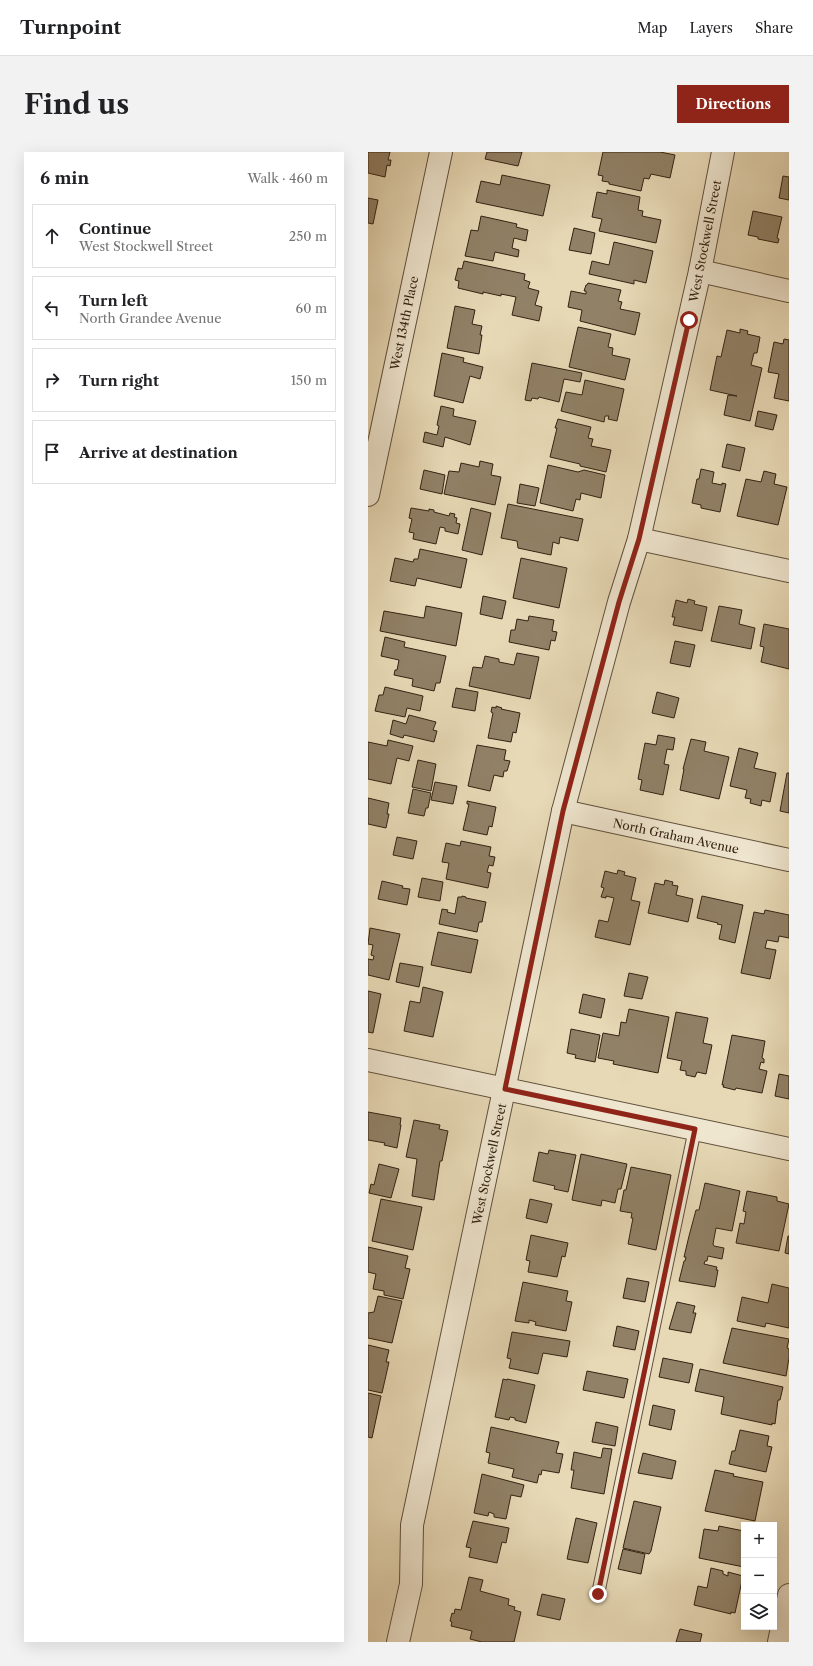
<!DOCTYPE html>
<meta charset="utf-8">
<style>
:root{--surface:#fff;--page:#f2f2f2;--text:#202124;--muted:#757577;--line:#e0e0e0;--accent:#8f2418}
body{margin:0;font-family:"Libre Caslon Text",serif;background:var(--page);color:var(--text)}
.controls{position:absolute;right:12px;bottom:12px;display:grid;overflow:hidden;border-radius:0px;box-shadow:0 4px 16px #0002}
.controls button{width:36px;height:36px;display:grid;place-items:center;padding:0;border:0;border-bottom:1px solid var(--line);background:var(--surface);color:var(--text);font:20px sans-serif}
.stop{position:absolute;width:12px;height:12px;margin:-9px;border:3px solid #8f2418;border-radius:50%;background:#fff}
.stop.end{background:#8f2418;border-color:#fff;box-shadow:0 1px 4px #0008}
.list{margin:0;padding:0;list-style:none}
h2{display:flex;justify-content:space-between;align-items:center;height:52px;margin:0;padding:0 16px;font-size:17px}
h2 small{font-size:13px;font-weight:400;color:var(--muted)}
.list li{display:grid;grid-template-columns:26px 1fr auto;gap:12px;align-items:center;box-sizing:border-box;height:64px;margin:0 8px 8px;padding:0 8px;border:1px solid var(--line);border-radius:0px}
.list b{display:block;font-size:15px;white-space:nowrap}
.list p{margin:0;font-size:13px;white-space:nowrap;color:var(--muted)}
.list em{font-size:13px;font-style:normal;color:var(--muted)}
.icon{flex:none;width:22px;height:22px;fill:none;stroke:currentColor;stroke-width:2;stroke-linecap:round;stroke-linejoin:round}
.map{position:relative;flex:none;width:421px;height:1490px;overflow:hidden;border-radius:0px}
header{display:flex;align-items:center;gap:24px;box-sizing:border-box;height:56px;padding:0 20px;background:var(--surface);border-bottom:1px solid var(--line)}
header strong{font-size:19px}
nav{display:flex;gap:22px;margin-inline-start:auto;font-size:14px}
.intro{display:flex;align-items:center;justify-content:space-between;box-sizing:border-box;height:96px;padding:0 24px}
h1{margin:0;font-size:28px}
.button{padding:10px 18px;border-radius:0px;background:var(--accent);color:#fff;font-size:14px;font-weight:700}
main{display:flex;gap:24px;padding:0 24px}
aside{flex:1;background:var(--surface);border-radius:0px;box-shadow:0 4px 16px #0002}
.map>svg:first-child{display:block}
</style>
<header>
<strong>Turnpoint</strong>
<nav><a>Map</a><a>Layers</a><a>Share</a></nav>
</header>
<div class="intro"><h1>Find us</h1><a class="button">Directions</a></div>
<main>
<aside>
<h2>6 min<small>Walk · 460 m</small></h2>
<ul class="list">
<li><svg class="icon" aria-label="ahead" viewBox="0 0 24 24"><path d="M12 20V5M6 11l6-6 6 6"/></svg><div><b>Continue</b><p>West Stockwell Street</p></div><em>250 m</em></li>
<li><svg class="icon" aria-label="left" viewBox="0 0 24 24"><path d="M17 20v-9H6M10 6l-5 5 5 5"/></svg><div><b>Turn left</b><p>North Grandee Avenue</p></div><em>60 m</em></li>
<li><svg class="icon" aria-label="right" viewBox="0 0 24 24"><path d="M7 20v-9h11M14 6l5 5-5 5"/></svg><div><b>Turn right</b></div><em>150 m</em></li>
<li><svg class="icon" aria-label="arrive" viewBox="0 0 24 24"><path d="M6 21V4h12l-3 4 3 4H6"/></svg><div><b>Arrive at destination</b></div></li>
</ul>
</aside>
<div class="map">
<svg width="421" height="1490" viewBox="0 0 421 1490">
<rect width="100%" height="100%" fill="#e7d9b6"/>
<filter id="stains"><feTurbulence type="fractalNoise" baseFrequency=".005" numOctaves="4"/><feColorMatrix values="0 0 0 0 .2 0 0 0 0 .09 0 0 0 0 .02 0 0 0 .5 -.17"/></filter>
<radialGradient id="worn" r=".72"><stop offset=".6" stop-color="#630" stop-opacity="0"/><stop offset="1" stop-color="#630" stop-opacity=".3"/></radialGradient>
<g fill="#918167" stroke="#332212">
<path d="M0,0H22L20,8H23L22,14L19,13L17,25L0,21Z"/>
<path d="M119,0H154L150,14L117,7Z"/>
<path d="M235,0H292L307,3L302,26L283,22L281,27L276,26L273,39L241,32V30L234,29L235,24L230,23Z"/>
<path d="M134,23L182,33L175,64L108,50L113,29L132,33Z"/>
<path d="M415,24L421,25V48L411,46Z"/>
<path d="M239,38L272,45L270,58L275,59L274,64L293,68L288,91L231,79L234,67L224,65L229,40L239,42Z"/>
<path d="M0,46L10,48L5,72L0,71Z"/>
<path d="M385,59L414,65L409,86L411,87L410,91L390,87V85L380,83Z"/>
<path d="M113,64L149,72L148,75L160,78L158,89L146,86L144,96L151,98L150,105L127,100L125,109L97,104L103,78L110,79Z"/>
<path d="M206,76L227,81L223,102L201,98Z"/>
<path d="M246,90L285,99L278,131L266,128V132L221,122L224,109L241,113Z"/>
<path d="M96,109L157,122L156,128L162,130L160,136L171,139L167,153L174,155L171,169L144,163L148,145L133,142V144L115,140V142L90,136L91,129L87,128L90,116L94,117Z"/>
<path d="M220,131L253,138L250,149L254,150L252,157L272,161L267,183L212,169L214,158L200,155L203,139L218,142V139H216L218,133H219Z"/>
<path d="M87,154L107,158L104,172L114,174L112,183H114L111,202L79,196Z"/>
<path d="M210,175L243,182L240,195L245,196L244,203L262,207L257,228L201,215Z"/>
<path d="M372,177L380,179L379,182L392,185L389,201H386L383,213L394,216L382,269L356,263L360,243L369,244L342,238L349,204L353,205L359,178L372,181Z"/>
<path d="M416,187L421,188V249L406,246L411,222L400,220L406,190L415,192Z"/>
<path d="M74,201L96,206L95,210L115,215L112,227L102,224L95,251L66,244Z"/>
<path d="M164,211L214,221L212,230L196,227L191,250L171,245L170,247L164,246L163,249L157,248Z"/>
<path d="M217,228L256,237L249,269L240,267L241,264H237L236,270L193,259L198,240L214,243Z"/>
<path d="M73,254L86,257L85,264L108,269L102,293L77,285L75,295L55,290L57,280L69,283L71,274L69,273Z"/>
<path d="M390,259L409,263L405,278L387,274Z"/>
<path d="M190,267L223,275L220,286L225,287L223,294L243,298L238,320L212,314V312L182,305L189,276H187Z"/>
<path d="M359,292L377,296L372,319L354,315Z"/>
<path d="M112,309L125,312L123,323L133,325L127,353L76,342L81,319L91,320L93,311L111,315Z"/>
<path d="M180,313L210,320L216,318L237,323L233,346L213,341L212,348L208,347L205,359L172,351Z"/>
<path d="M333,317L346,320L344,331L354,333V331L358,332L352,360L333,356V353L324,351L329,327H331Z"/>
<path d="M56,318L77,323L74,342L52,337Z"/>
<path d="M396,319L408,322L406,332L419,335L410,373L369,364L378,327L393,330Z"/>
<path d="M152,332L171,336L167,354L149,351Z"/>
<path d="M140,352L215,367L210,389L192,385L191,392L185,390L183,403L150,396L149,389L133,386Z"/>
<path d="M43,356L61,359V357L66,358V360L81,364L82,361L87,362L86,365L89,366L88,371L92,372L90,382L77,379V376L72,375L68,392L45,387L46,381L41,380L44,367L41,366Z"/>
<path d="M103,356L123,361L114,403L94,398Z"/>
<path d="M52,397L99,407L93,436L49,426L47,434L22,429L27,406L45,410L46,407H50Z"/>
<path d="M153,406L199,416L191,456L145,446Z"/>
<path d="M115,444L138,449L134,467L112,462Z"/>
<path d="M320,447L327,449L326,452L339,455L334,479L305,473L307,465H304L308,448L319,451Z"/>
<path d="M58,454L94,461L88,494L12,479L16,459L56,466Z"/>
<path d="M351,454L374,458L371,472L387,476L383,497L343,489Z"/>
<path d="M161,464L186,468L184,479L189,480L187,489L183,488L181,498L141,490L143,478H147L149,467L160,469Z"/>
<path d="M396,472L421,477V517L393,510L396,495L392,494Z"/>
<path d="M17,485L37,490L36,495L78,504L72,531H68L66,539L44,534L45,527L26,523L27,518H29L31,508L13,504Z"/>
<path d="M307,489L327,493L322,515L302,511Z"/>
<path d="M149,501L171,505L162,547L101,534L105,515L114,516L117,504L131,507V510L146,513Z"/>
<path d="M17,535L55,544L52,559L39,556L37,565L7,559L11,543H15Z"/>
<path d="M88,536L110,540L107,559L84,555Z"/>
<path d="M289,540L311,546L306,566L284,561Z"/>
<path d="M128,554L134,556L133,557L152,561L148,581L145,580L143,590L120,586L125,561L123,560L124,555L128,556Z"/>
<path d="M41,563L68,570L65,578L69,579L66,590L36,583L35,586L22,582L25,568L38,572Z"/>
<path d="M290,583L307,586L305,598L299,597L296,612L301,613L295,643L272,638L274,628L270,627L277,591L288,593Z"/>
<path d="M323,587L338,590L336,599L361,605L351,647L312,638L316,617H315Z"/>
<path d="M20,588L45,594L41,609L29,606L23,632L0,627V590L19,594Z"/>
<path d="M109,593L138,598L136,608L142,609L139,619H136L135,625L126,623L122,639L100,634Z"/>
<path d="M371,596L390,601L386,616L408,621L402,650L394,648L393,654L382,651L383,647L377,646L379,638L362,634Z"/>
<path d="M50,608L68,612L63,639L44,635Z"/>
<path d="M419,621H421V661L412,659Z"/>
<path d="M67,630L89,634L85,652L63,648Z"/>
<path d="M45,637L63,641L60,656H58L56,664L40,661Z"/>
<path d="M0,646L21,651L19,662H21L18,676L0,672Z"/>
<path d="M99,649L128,655L124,675L121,674L119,683L95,678L101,652H99Z"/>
<path d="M29,685L49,689L45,707L25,703Z"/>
<path d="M93,689L123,695L121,704L127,705L125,714L121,713L119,720L123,721L120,736L78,727L81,711L74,710L78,691L92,694Z"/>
<path d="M250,718L257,720L256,723L268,726L263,748L272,750L262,793L227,785L231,768L240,770L246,746L238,744V746L233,745L236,736L233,735L237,719L249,722Z"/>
<path d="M54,726L75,730L72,749L50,745Z"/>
<path d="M297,728L305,730L304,733L310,734L308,743L325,747L320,770L280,761L287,731L296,733Z"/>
<path d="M14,729L35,734L34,736L42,737L39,753L10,747Z"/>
<path d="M94,744L98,745V746L118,750L114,770H111L109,780L71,772L74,757L80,758L79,760L87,762L90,745H94Z"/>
<path d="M334,744L375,753L367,791L351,787L354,773L349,772L350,771L329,766Z"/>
<path d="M397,758L421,763V786L411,784L410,790L399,788L397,796L408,798L402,827L373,821L386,760L396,762Z"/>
<path d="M2,776L32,782L21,828L0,823V807L5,808L6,804L3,803L5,793L0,792Z"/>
<path d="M70,780L110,788L103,821L63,813Z"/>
<path d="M32,811L55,815L51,835L28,830Z"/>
<path d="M261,821L280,825L274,847L256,844Z"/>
<path d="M55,835L75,840L65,885L36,879L42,849L52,851Z"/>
<path d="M0,839L13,842L5,881L0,880Z"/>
<path d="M215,842L237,847L233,866L211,861Z"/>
<path d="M261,857L301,865L290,921L245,912L246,909L230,906L235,881L251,884L253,870L258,871Z"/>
<path d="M308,860L340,866L335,891L344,893L338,922L329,920L327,925L318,923V919L312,918L314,909L299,906Z"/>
<path d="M203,877L232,883L227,910L207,906L208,903L199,901Z"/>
<path d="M364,883L397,889L394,906L396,907V911L393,910L391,917L399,919L394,941L368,936L367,938L355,935L356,933H354Z"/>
<path d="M411,922L421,924V947L407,944Z"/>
<path d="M0,960L33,966L32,973H33L29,996L16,993L17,991L0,988Z"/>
<path d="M46,968L72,973L71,977L80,979L74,1009H72L66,1048L44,1044L49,1007L38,1005Z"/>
<path d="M181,998L208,1003L200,1040L186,1037L187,1034L165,1029L171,1000L180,1002Z"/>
<path d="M213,1002L259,1012L253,1037H250L247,1051L234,1048L233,1054L204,1048Z"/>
<path d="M11,1012L31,1017L23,1046L1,1041L3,1032L6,1033Z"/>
<path d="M263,1015L303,1023L288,1098L260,1092L265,1066H263L264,1061L252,1059L256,1038H258Z"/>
<path d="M337,1031L372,1039L364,1079L348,1076L345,1092L346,1094L356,1096L354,1107L340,1104L339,1109H337L336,1112L349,1115L348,1118H350L347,1135L311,1129L316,1109H317L318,1105H316L321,1084L328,1058H331Z"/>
<path d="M379,1039L409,1045V1049L421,1052L411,1099L368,1091L372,1071L376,1072L378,1060L375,1059Z"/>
<path d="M13,1047L54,1055L45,1098L4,1089Z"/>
<path d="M162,1047L184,1052L179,1071L158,1066Z"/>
<path d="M163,1083L200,1091L197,1105L194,1104L189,1125L160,1120L162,1109L158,1108Z"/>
<path d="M420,1084H421V1102L417,1101Z"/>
<path d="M0,1095L40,1104L37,1116L42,1117L35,1147L16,1143V1139L5,1137L8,1122L0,1120Z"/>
<path d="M259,1126L281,1130L277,1150L255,1146Z"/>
<path d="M155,1130L200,1139L198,1149L204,1150L198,1179L167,1173L168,1170L161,1168V1171L147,1169Z"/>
<path d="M404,1132L421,1136V1176L398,1171L397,1175L369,1169L374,1145L400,1151Z"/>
<path d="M10,1144L34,1149L24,1191L0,1186V1161L6,1160Z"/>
<path d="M309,1150L327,1154L325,1161H328L323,1181L301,1177Z"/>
<path d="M249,1174L271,1179L267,1198L245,1194Z"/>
<path d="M364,1176L421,1187L419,1196L421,1197V1206L418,1224L355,1211Z"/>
<path d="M144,1180L202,1189L199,1205L175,1201L170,1222L141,1216L143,1207L139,1206Z"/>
<path d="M0,1193L21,1198L18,1210H21L14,1241L0,1238Z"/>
<path d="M295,1206L325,1212L321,1231L291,1225Z"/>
<path d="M332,1217L415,1235L412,1248H410L407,1272L404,1271V1273L353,1262L356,1245L327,1239Z"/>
<path d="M219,1219L260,1227L256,1246L215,1238Z"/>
<path d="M135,1227L139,1228V1227L167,1233L158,1271L147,1268V1266L142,1265L141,1268L127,1265Z"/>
<path d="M0,1241L13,1244L4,1286L0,1285Z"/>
<path d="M285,1253L307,1258L303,1278L281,1273Z"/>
<path d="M228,1270L250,1275L247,1294L224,1290Z"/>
<path d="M123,1275L191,1290L188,1301L195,1302L191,1321L174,1318L173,1323L171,1322L169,1331L144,1325L146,1317L120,1311L122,1301L118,1300Z"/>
<path d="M372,1278L401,1284L399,1294L404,1295L398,1320L361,1312L364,1299H367Z"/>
<path d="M235,1296L244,1297L236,1342L203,1336L206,1318H203L206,1300L233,1306Z"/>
<path d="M275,1301L308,1309L304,1327L270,1321Z"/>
<path d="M347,1318L366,1322L365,1324L395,1330L387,1369L337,1359Z"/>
<path d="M114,1322L156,1333L153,1345L143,1343L138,1367L126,1365V1362L121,1360L120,1364L106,1361Z"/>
<path d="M266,1349L293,1355L283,1399L281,1402L255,1396Z"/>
<path d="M208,1366L229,1371L220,1411L199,1407Z"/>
<path d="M105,1369L141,1376L138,1391L134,1390L129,1411L101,1405L103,1396L98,1395Z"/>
<path d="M351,1374L376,1379V1415L331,1406L336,1377L350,1379Z"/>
<path d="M255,1397L277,1402L273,1422L250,1417Z"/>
<path d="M343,1416L355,1419V1422L360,1424V1420L375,1424L367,1461L363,1460V1462L326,1453L330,1434L339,1436Z"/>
<path d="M101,1425L115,1428L112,1439L141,1447L140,1453L147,1455L146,1458L153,1460L146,1490H114L102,1487L104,1479L83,1474L84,1470L82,1469L84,1461L86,1462L87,1457L93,1458Z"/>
<path d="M174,1442L197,1447L192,1468L169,1463Z"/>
<path d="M312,1477L334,1482L332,1490H308Z"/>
</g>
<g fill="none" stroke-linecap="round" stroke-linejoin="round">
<defs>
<path id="service" d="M230,1442L327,977"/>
<g id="minor">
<path d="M332,119L421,139"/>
<path d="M0,343L73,0"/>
<path d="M271,387L421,419"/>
<path d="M195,659L421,708"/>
<path d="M0,908L421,997"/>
<path d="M411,1490L421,1443"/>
</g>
<path id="tertiary" d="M30,1490L43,1432L44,1373L195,659L251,450L271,387L332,119L355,0"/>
</defs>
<use href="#service" stroke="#60503b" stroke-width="14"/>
<use href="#minor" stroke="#60503b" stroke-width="24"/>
<use href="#tertiary" stroke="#60503b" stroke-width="24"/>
<use href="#service" stroke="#efe6d0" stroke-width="12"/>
<use href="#minor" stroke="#efe6d0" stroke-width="22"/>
<use href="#tertiary" stroke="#efe6d0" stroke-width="22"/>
</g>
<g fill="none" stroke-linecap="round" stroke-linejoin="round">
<path stroke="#8f2418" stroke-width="5" d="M230,1442L327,977L137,937L195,659L251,450L271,387L321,168"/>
</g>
<g text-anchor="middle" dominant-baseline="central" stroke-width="4" stroke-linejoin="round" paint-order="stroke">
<g font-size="12" fill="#332212" stroke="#efe6d0">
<text transform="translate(337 89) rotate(-79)">West Stockwell Street</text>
<text transform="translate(36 171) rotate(-78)">West 134th Place</text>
<text transform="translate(308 684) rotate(12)">North Graham Avenue</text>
<text transform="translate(121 1012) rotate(-78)">West Stockwell Street</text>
</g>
</g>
<rect width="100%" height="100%" filter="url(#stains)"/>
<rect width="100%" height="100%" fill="url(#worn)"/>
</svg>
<div class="controls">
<button>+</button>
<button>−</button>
<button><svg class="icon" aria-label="layers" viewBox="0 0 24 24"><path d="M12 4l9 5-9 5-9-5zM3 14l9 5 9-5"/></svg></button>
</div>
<div class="stop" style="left:321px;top:168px"></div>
<div class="stop end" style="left:230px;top:1442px"></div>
</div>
</main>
